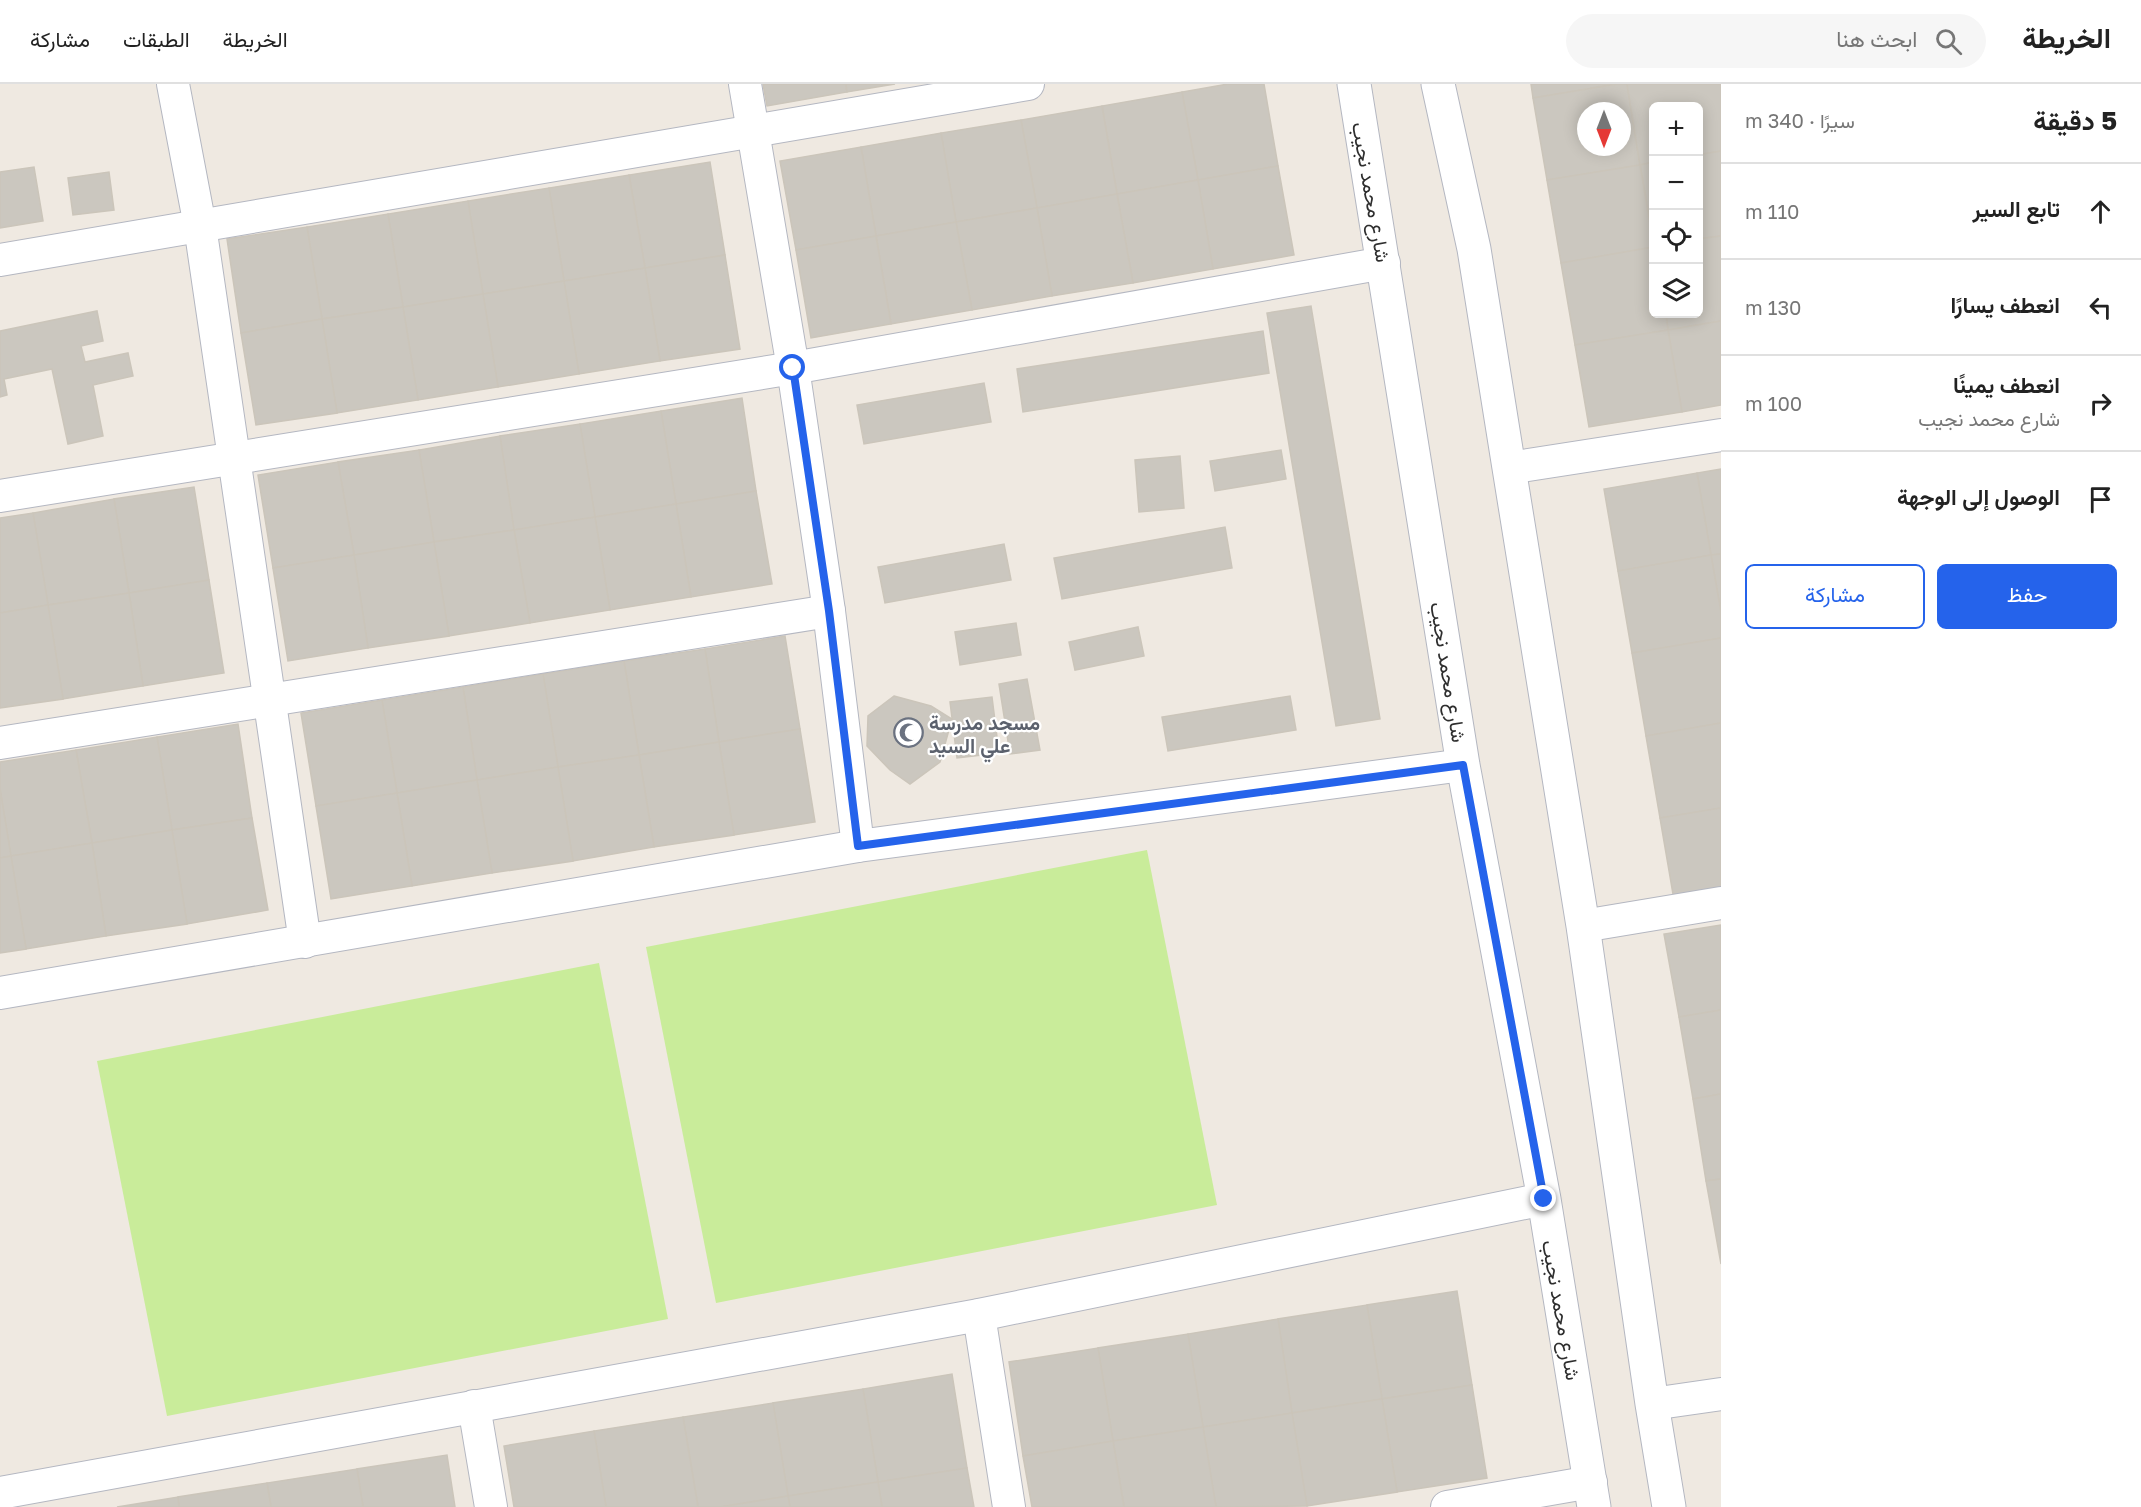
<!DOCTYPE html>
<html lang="ar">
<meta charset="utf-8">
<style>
:root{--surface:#fff;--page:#f6f6f6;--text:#222;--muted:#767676;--line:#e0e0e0;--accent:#2563eb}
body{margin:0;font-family:"Golos Text",Vazirmatn,sans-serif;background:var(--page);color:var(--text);direction:rtl}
.controls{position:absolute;right:18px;top:18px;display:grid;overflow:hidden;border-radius:9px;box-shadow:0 3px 15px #0003}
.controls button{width:54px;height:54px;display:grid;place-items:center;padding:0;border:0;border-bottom:2px solid var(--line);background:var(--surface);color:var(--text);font:30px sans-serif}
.compass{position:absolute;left:1577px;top:18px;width:54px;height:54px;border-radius:50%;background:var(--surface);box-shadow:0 3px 15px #0003;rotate:180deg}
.stop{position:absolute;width:18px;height:18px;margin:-14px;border:4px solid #2563eb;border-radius:50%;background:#fff}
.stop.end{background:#2563eb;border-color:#fff;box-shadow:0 2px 6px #0008}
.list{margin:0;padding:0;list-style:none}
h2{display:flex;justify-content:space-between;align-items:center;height:78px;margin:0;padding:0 24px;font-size:26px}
h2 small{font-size:20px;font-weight:400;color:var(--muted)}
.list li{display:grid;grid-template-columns:39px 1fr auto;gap:18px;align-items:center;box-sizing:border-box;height:96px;padding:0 24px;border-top:2px solid var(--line)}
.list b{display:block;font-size:22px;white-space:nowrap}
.list p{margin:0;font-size:20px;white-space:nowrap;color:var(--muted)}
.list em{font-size:20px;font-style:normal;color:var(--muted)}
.actions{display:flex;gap:12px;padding:18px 24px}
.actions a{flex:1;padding:14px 0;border:2px solid var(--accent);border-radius:9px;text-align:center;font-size:21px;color:var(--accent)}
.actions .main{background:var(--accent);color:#fff}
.icon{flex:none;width:33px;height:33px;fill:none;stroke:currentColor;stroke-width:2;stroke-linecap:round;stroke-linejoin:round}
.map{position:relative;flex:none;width:1721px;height:1423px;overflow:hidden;direction:ltr}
header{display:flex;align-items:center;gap:36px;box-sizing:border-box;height:84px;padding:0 30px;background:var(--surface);border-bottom:2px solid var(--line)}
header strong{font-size:28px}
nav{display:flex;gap:33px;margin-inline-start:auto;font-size:21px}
.search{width:420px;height:54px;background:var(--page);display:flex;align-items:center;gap:15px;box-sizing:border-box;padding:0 21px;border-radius:33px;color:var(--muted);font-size:22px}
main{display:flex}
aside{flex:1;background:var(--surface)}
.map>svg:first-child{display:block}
</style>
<header>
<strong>الخريطة</strong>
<div class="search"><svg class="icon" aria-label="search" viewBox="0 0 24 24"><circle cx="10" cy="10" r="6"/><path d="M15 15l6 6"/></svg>ابحث هنا</div>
<nav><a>الخريطة</a><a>الطبقات</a><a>مشاركة</a></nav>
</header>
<main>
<aside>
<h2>5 دقيقة<small>سيرًا · 340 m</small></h2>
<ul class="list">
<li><svg class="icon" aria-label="ahead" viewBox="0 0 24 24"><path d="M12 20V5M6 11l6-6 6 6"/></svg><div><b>تابع السير</b></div><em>110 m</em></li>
<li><svg class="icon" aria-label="left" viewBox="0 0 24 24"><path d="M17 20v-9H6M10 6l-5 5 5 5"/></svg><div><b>انعطف يسارًا</b></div><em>130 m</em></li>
<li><svg class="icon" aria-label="right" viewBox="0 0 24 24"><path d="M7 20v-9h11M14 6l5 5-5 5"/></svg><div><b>انعطف يمينًا</b><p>شارع محمد نجيب</p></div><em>100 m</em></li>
<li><svg class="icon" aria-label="arrive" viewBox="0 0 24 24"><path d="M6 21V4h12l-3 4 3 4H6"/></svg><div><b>الوصول إلى الوجهة</b></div></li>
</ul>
<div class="actions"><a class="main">حفظ</a><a>مشاركة</a></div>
</aside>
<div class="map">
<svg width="1721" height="1423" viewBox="0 0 1721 1423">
<rect width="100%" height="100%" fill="#efe9e1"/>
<g fill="#c9ec9a">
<path d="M1147,766L1217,1121L716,1219L646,863Z"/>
<path d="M599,879L668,1235L167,1332L97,977Z"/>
</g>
<g fill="#cbc7bf" stroke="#cbc5ba" stroke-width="1.5" fill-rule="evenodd">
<path d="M763,0H846L847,8L767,22Z"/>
<path d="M846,0H895L847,8Z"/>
<path d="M1228,0H1264L1278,82L1198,96L1182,8Z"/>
<path d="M1531,0H1617L1533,14Z"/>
<path d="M1617,0H1627L1640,81L1547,96L1533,14ZM1586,27H1622V63H1586Z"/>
<path d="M1627,0H1721V67L1698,71V22H1654V78L1640,81Z"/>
<path d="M1182,8L1198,96L1117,110L1102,22Z"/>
<path d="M1102,22L1117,110L1037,124L1021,36Z"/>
<path d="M1021,36L1037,124L956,138L941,49Z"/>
<path d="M941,49L956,138L876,152L861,63Z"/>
<path d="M861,63L876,152L796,166L780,77Z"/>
<path d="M1721,67V152L1698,155V71Z"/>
<path d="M710,78L725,171L645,184L629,91Z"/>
<path d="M1654,78V159L1640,81Z"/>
<path d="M1640,81L1654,163L1561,179L1547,96Z"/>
<path d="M1278,82L1294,171L1213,185L1198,96Z"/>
<path d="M34,83L43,137L0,144V88Z"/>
<path d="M109,88L114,126L73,131L68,94Z"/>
<path d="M629,91L645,184L564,197L549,104Z"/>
<path d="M1198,96L1213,185L1133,199L1117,110Z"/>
<path d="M549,104L564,197L483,210L468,117Z"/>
<path d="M1117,110L1133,199L1052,212L1037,124Z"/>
<path d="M468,117L483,210L403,223L388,130Z"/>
<path d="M1037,124L1052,212L972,226L956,138Z"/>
<path d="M388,130L403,223L322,235L307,143Z"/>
<path d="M956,138L972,226L891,240L876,152Z"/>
<path d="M307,143L322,235L241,249L227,155Z"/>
<path d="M876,152L891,240L811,254L796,166Z"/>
<path d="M1721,152V237L1668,246L1666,230H1698V155Z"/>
<path d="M1654,163V230H1666L1668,246L1575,261L1561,179Z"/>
<path d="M725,171L740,265L660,277L645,184Z"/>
<path d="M645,184L660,277L579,290L564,197Z"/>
<path d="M564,197L579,290L498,303L483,210Z"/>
<path d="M483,210L498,303L418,316L403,223Z"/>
<path d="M1311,222L1380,635L1336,642L1267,229Z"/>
<path d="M403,223L418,316L337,329L322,235Z"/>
<path d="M97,227L103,257L81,262L85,278L128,269L133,292L93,301L103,352L68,360L52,285L4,295L7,311L0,313V247Z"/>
<path d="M322,235L337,329L256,341L241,249Z"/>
<path d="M1721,237V321L1682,328L1668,246Z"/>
<path d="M1668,246L1682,328L1589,343L1575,261Z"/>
<path d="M1263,247L1269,289L1023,328L1017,285Z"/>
<path d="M984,299L991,338L864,360L857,321Z"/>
<path d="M742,314L756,407L676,420L661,327Z"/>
<path d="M661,327L676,420L595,433L580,340Z"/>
<path d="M580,340L595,433L514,446L500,352Z"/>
<path d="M500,352L514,446L434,458L419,366Z"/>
<path d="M419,366L434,458L354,471L338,378Z"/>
<path d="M1281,366L1286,395L1215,407L1210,377Z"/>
<path d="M1180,372L1184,424L1139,428L1135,376Z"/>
<path d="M338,378L354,471L273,484L258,391Z"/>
<path d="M1721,385V470L1711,471L1697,389Z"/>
<path d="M1697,389L1711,471L1618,487L1604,405Z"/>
<path d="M194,403L209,496L129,509L114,415Z"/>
<path d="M756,407L772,500L691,513L676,420Z"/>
<path d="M114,415L129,509L48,521L33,429Z"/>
<path d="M676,420L691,513L610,526L595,433Z"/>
<path d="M33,429L48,521L0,529V434Z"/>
<path d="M595,433L610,526L530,539L514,446Z"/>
<path d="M1225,443L1232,484L1062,515L1054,474Z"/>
<path d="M514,446L530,539L449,552L434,458Z"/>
<path d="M434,458L449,552L368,564L354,471Z"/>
<path d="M1004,460L1011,496L885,519L878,483Z"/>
<path d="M1721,470V528L1711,471Z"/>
<path d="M354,471L368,564L288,577L273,484Z"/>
<path d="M1711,471L1721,528V554L1632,569L1618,487Z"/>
<path d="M209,496L224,589L143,602L129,509Z"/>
<path d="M129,509L143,602L63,615L48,521Z"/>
<path d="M48,521L63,615L0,624V529Z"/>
<path d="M1016,539L1021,571L960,581L955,548Z"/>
<path d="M1138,543L1144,572L1075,586L1069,558Z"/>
<path d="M785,552L800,645L719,658L705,565Z"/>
<path d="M1721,554V639L1646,652L1632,569Z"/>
<path d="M705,565L719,658L639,671L624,577Z"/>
<path d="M624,577L639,671L558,683L543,590Z"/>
<path d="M543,590L558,683L477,696L463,603Z"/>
<path d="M1027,595L1040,666L1010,670L999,600Z"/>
<path d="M463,603L477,696L397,709L382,616Z"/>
<path d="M894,612L931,622L952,635L940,678L910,700L890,686L867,662L868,632Z"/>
<path d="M1290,612L1296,646L1168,667L1162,633Z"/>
<path d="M992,613L999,669L957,674L950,618Z"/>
<path d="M382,616L397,709L316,722L301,629Z"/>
<path d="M1721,639V724L1660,734L1646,652Z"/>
<path d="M238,640L252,734L172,746L157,653Z"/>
<path d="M800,645L815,738L734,751L719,658Z"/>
<path d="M157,653L172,746L92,759L76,666Z"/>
<path d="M719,658L734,751L654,763L639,671Z"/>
<path d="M76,666L92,759L11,772L0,705V678Z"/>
<path d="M639,671L654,763L573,777L558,683Z"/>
<path d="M558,683L573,777L492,789L477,696Z"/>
<path d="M477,696L492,789L412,802L397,709Z"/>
<path d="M0,705L11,772L0,774Z"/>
<path d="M397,709L412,802L331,815L316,722Z"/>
<path d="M1721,724V809L1674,816L1660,734Z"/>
<path d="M252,734L268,826L187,840L172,746Z"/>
<path d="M172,746L187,840L106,852L92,759Z"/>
<path d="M92,759L106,852L26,865L11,772Z"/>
<path d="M11,772L26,865L0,869V774Z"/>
<path d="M1721,841V926L1679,933L1664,850Z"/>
<path d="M1721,926V1010L1693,1015L1679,933Z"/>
<path d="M1721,1010V1095L1706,1097L1693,1015Z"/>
<path d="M1721,1095V1180L1706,1097Z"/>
<path d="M1457,1207L1472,1301L1382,1315L1367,1221Z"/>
<path d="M1367,1221L1382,1315L1292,1329L1278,1235Z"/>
<path d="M1278,1235L1292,1329L1203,1343L1188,1250Z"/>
<path d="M1188,1250L1203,1343L1113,1357L1098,1264Z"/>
<path d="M1098,1264L1113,1357L1023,1372L1009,1278Z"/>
<path d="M952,1290L967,1384L878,1398L863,1305Z"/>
<path d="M1472,1301L1487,1394L1397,1408L1382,1315Z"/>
<path d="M863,1305L878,1398L788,1412L773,1319Z"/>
<path d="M1382,1315L1397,1408L1307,1422L1292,1329Z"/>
<path d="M773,1319L788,1412L720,1423H698L683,1333Z"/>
<path d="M1292,1329L1307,1422L1216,1423L1203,1343Z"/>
<path d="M683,1333L698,1423H606L594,1347Z"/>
<path d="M1203,1343L1216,1423H1124L1113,1357Z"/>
<path d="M594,1347L606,1423H514L504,1362Z"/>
<path d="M1113,1357L1124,1423H1032L1023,1372Z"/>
<path d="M447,1371L455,1423H363L357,1385Z"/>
<path d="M967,1384L974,1423H882L878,1398Z"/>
<path d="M357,1385L363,1423H271L267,1399Z"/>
<path d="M878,1398L882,1423H790L788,1412Z"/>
<path d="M267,1399L271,1423H179L178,1413Z"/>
<path d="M788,1412L790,1423H720Z"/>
<path d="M178,1413L179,1423H117Z"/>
</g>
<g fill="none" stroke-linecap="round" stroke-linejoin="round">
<defs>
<g id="minor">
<path d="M173,0L200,142L305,858"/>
<path d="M745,0L793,284L829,527L858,762"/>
<path d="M0,176L1028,0"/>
<path d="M1509,384L1721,351"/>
<path d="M0,412L793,284L1384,179"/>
<path d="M0,659L829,527"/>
<path d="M1583,842L1721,819"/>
<path d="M0,909L858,762L1463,681"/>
<path d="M979,1231L1009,1423"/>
<path d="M1652,1320L1721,1310"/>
<path d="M474,1322L491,1423"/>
<path d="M0,1409L979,1231L1544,1115"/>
<path d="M1447,1423L1591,1398"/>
</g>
<g id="secondary">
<path d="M1354,0L1463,681L1544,1115L1594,1423"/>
<path d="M1438,0L1474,165L1509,384L1583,842L1652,1320L1669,1423"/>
</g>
</defs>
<use href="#minor" stroke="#b4b7c1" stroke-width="34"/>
<use href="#secondary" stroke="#b4b7c1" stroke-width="35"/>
<use href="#minor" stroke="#fff" stroke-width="32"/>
<use href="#secondary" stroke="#fff" stroke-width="33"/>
</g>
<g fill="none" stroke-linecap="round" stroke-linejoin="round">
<path stroke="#2563eb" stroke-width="8" d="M793,284L829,527L858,762L1463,681L1544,1115"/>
</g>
<defs>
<symbol id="mosque-ring" viewBox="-11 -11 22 22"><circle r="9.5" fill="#fff" stroke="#6b7280" stroke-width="1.5"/><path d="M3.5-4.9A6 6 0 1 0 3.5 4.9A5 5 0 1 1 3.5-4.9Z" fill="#6b7280"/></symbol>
</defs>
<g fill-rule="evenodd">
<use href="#mosque-ring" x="892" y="632" width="33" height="33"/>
</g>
<g text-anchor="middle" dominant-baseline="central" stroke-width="4.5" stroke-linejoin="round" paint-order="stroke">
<g font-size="20" fill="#2e2e2e" stroke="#fff">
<text transform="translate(1372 108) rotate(80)">شارع محمد نجيب</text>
<text transform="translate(1449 588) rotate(81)">شارع محمد نجيب</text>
<text transform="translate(1562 1226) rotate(80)">شارع محمد نجيب</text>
</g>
<g font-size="20" font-weight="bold" fill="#5b616d" stroke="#fff" text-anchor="start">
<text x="929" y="638">مسجد مدرسة<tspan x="929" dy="23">علي السيد</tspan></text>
</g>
</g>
</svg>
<div class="controls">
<button>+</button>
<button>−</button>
<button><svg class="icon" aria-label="locate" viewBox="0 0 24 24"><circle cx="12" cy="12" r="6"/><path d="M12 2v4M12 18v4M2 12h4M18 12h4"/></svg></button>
<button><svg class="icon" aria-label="layers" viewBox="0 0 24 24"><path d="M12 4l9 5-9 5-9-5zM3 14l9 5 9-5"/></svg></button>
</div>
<svg class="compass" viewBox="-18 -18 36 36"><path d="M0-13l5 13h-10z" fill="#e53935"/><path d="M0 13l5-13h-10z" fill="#767676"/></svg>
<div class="stop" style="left:793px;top:284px"></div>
<div class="stop end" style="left:1544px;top:1115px"></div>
</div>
</main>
